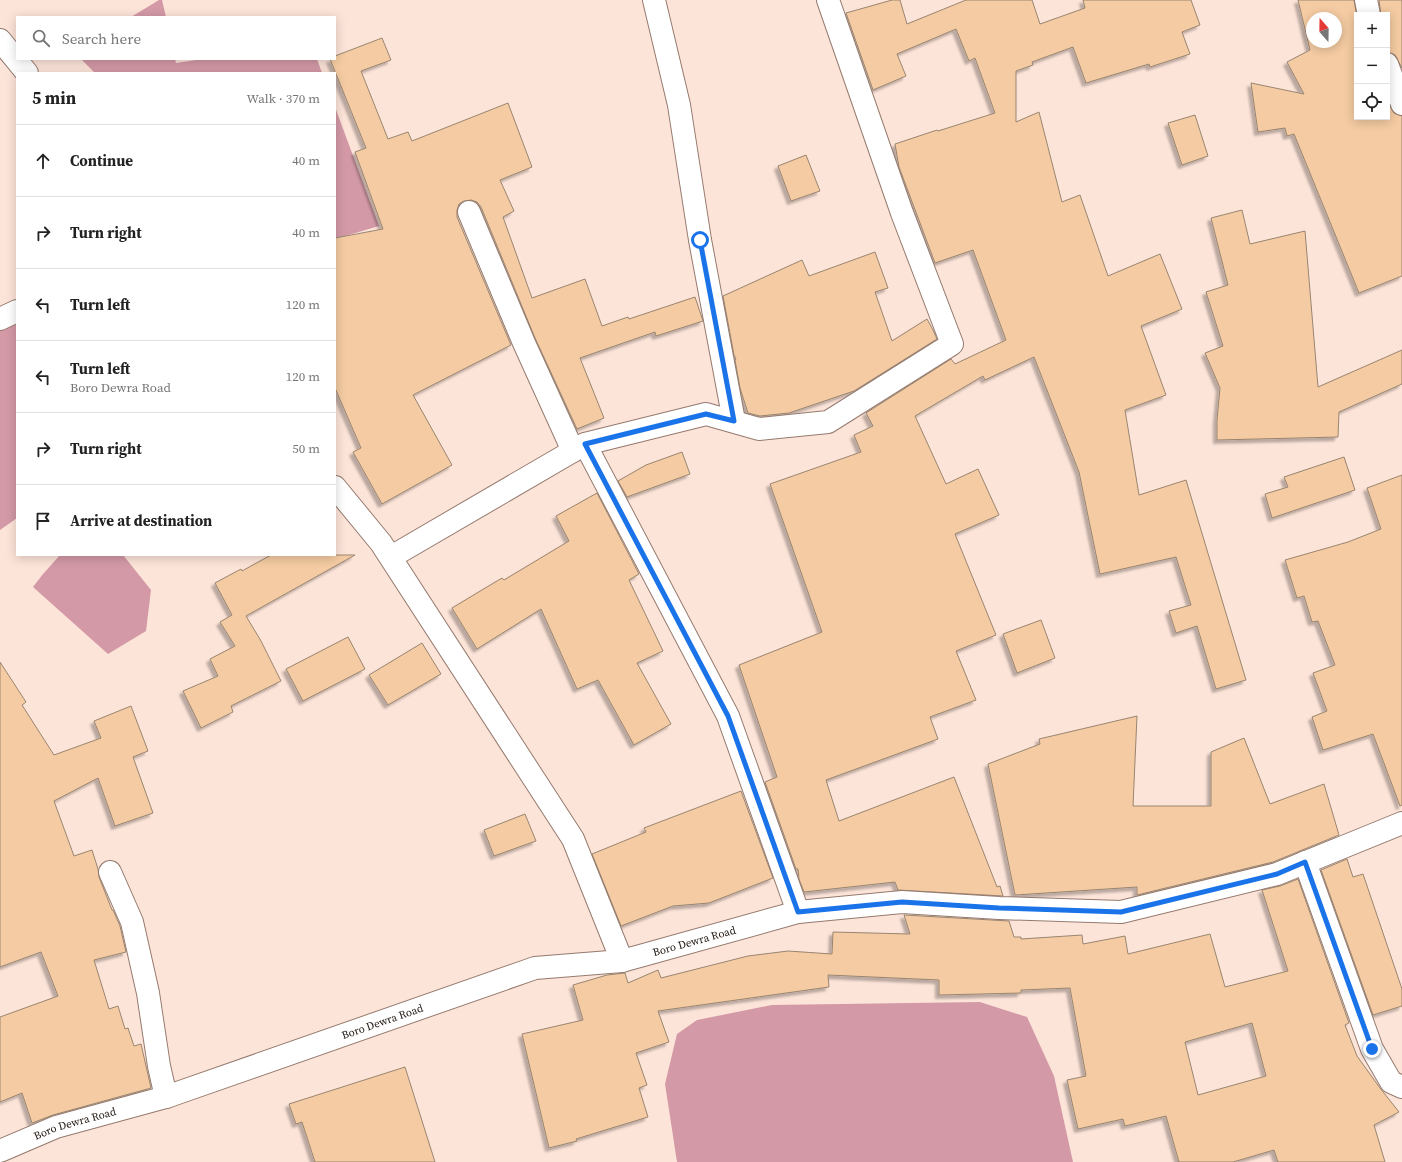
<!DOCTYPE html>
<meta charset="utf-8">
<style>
:root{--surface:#fff;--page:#f2f2f2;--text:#222;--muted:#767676;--line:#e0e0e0}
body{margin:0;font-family:"Source Serif 4",serif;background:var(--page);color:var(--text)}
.controls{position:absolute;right:12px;top:12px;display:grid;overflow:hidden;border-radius:0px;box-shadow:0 2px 10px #0003}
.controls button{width:36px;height:36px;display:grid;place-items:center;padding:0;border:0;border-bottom:1px solid var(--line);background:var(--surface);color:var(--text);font:20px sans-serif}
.compass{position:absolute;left:1306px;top:12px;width:36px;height:36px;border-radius:50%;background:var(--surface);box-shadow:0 2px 10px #0003;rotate:340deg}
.stop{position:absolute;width:12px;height:12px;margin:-9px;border:3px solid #1a73e8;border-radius:50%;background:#fff}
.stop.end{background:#1a73e8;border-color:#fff;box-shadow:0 1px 4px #0008}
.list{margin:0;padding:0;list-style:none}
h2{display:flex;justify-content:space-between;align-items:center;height:52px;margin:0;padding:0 16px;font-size:17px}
h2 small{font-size:13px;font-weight:400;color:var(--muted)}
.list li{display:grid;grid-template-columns:26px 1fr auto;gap:12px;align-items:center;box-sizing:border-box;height:72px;padding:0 16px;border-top:1px solid var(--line)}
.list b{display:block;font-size:15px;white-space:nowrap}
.list p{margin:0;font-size:13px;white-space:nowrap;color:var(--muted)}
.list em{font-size:13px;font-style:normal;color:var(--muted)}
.icon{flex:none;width:22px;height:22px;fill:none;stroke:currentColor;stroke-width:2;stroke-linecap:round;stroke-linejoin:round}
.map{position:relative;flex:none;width:1402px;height:1162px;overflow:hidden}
.search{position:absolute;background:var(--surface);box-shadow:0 2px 10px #0003;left:16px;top:16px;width:320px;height:44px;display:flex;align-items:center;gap:10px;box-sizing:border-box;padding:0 14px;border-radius:0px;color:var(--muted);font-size:15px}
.panel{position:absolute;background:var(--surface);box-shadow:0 2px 10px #0003;left:16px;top:72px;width:320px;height:484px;border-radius:0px}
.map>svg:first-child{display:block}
</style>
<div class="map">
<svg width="1402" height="1162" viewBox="0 0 1402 1162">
<defs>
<filter id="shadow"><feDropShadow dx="-3.5" dy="3.5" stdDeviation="1" flood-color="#0004"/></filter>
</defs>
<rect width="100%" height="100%" fill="#fde4d9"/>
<g fill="#d399a6">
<path d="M159,0H162L166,17H131Z"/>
<path d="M81,59H175L176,63L203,59H317L322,73H95Z"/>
<path d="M335,107L379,226L335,239Z"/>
<path d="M17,317V518L0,530V324Z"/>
<path d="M60,555H123L151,590L146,631L108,654L33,587L43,574Z"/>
<path d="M980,1002L1027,1017L1054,1076L1073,1162H677L665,1084L677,1034L697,1020L772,1005Z"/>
</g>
<g fill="#f4cba2" stroke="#998570" fill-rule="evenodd" filter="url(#shadow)">
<path d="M892,0H900L907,24L966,0H1032L1040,24L1085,8L1083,0H1191L1200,25L1182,32L1190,54L1150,67L1149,64L1086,83L1073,47L1032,62L1033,65L1016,71V122L1039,112L1062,202L1080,195L1108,276L1160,254L1182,309L1141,326L1166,395L1125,410L1139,495L1186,480L1246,680L1216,689L1197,626L1176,633L1169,611L1191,605L1176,557L1100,574L1079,472L1034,357L985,380L983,376L915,416L946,484L978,469L999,515L955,534L996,635L956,651L976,700L930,717L938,739L826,780L839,821L954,777L997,887L1000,886L1003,896L898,890L895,882L804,892L799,879L798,869H796L765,782L777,777L739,665L822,632L770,484L861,452L854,435L873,426L866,413L951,359L955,364L1006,340L973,250L935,263L899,167L895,144L937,130L938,131L995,113L975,58L969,61L956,29L897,54L906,76L873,90L846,13Z"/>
<path d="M1298,0H1354L1357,18V117H1387V100L1394,113L1402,116V276L1359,293L1294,134L1287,136L1285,128L1258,132L1251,83L1304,94L1287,62L1310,50ZM1312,18H1336V42H1312Z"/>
<path d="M1379,0H1402V68L1395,55L1387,52V15H1381Z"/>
<path d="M382,38L391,60L361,71L388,139L408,132L412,141L508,103L532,167L500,180L514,211L503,217L532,298L585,279L602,326L628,317L629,319L695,297L703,321L656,336L655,332L580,358L604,418L577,429L535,338L481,207L477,202L471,200L464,201L459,204L457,210V217L511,345L413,395L452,465L382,504L353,452L361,448L335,388V238L383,229L355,152L366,148L330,59H335V56Z"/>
<path d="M1195,115L1208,156L1182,165L1168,123Z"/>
<path d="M806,155L820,191L791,201L778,166Z"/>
<path d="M1242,210L1250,244L1305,231L1318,387L1402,350V384L1339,412L1338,437L1217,440V420L1220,388L1205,353L1223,346L1206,292L1228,285L1211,218Z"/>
<path d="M875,252L888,288L875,292L892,341L927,319L933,330L937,339L854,391L789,413L760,416L748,413L740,388L735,360L736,359L734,355L723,296L802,260L809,276Z"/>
<path d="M682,452L690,474L627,497L618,481L646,465Z"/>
<path d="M1344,457L1355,490L1272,518L1265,494L1288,487L1284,477Z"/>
<path d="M1402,475V805L1400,806L1373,734L1323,750L1312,717L1327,711L1313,673L1335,665L1318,621L1312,622L1304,596L1297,598L1285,560L1348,542L1381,529L1367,488Z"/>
<path d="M597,493L639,574L629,580L663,651L637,663L671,724L634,745L598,680L577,689L541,609L477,649L452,608L502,578L504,580L569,541L556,516Z"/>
<path d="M271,555H355L246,616L261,641L281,681L231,706L233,712L201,728L183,691L218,676L210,659L235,646L220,622L232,615L215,583L241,569L242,571Z"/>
<path d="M1041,620L1055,658L1017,673L1003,634Z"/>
<path d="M348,637L365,669L303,701L286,669Z"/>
<path d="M422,643L441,674L388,705L369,675Z"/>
<path d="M0,662L26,702L22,705L54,755L101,738L94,721L131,706L148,751L133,757L153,813L115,826L98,778L54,801L74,856L92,850L98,869L99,877L112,910H113L120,926L126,952L94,960L109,1009L118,1006L125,1029L128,1028L134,1046L141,1044L151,1088L53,1115L32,1123L22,1093L0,1102V1017L58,996L41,952L0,967Z"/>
<path d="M1137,716L1133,806H1211V752L1244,738L1270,804L1324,784L1339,835L1273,862L1137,895V887L1015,895L988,764L1040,744L1039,739Z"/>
<path d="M741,791L773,878L709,903L673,906L621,926L592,854L646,832L644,828Z"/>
<path d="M525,814L536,841L494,856L484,830Z"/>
<path d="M1347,859L1353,877L1363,874L1402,989V1006L1373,1015L1321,870Z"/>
<path d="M1298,879L1349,1023L1345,1025L1357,1056L1380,1088L1399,1112L1374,1125L1385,1162H1278L1274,1150L1233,1162H1179L1166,1116L1125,1126L1123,1119L1078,1129L1067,1080L1086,1076L1070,988L1021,990V993L939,995V980L828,975L829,987L658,1011L669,1042L636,1053L647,1085L639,1088L648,1117L576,1139L577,1141L549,1148L522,1034L583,1020L573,985L607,975L625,973L628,983L658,970L661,978L748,956L788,951L832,954L833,932L910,934L904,915L1009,921L1014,937H1021V939L1082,935L1083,944L1125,936L1128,954L1210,934L1225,987L1288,971L1262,890L1280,886ZM1252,1023L1266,1076L1198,1095L1185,1042Z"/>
<path d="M405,1067L435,1162H315L302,1122L296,1124L289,1104Z"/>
</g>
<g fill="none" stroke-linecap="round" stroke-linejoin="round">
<defs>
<g id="minor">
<path d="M654,0L679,105L700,240L734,421"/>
<path d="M1366,0L1369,15"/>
<path d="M0,40L27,73"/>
<path d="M1387,64L1402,104"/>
<path d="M469,212L524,343L573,451"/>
<path d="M0,319L17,311"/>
<path d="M585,444L706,414L759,429L828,422L952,344L902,213L828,0"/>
<path d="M335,487L381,543L573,839L622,961"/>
<path d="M391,557L585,444L728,716L798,912"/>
<path d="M1305,862L1372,1049L1391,1082L1402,1087"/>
<path d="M110,872L132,922L148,993L159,1066L166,1097"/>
<path id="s1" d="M0,1151L56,1127L166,1097L535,968L622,961L798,912L902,902L999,908L1121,912L1277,874L1402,823"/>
</g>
</defs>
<use href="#minor" stroke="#957a6e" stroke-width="24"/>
<use href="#minor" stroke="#fff" stroke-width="22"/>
</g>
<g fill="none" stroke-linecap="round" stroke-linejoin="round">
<path stroke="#1a73e8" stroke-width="5" d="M700,240L734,421L706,414L585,444L728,716L798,912L902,902L999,908L1121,912L1277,874L1305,862L1372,1049"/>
</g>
<g text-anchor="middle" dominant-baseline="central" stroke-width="3.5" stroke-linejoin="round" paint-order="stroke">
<g font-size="11" fill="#201611" stroke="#fde4d9">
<text stroke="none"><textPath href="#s1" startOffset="728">Boro Dewra Road</textPath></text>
<text stroke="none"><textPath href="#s1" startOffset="404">Boro Dewra Road</textPath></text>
<text stroke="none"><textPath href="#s1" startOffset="80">Boro Dewra Road</textPath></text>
</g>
</g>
</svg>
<div class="controls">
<button>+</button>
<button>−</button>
<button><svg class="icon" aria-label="locate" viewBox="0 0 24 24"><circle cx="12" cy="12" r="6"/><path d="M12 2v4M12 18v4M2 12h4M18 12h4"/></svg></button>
</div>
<svg class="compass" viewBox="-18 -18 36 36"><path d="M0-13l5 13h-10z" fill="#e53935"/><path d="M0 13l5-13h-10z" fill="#767676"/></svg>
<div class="stop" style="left:700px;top:240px"></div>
<div class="stop end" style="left:1372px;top:1049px"></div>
<div class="search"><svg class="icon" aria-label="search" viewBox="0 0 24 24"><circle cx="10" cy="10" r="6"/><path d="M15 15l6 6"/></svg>Search here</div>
<section class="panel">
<h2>5 min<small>Walk · 370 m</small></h2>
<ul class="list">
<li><svg class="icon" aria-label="ahead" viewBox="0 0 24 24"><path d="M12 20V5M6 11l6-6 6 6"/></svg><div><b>Continue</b></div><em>40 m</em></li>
<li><svg class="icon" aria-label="right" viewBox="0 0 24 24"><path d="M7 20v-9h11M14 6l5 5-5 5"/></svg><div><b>Turn right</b></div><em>40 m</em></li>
<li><svg class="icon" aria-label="left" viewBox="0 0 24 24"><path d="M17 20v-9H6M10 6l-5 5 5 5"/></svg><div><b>Turn left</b></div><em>120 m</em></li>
<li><svg class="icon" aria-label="left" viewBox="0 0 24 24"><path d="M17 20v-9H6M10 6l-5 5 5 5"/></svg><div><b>Turn left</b><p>Boro Dewra Road</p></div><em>120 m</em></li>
<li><svg class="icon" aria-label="right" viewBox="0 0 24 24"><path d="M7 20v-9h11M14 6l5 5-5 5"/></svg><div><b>Turn right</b></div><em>50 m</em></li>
<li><svg class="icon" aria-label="arrive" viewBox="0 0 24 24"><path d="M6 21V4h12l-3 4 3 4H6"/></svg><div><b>Arrive at destination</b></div></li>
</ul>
</section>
</div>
